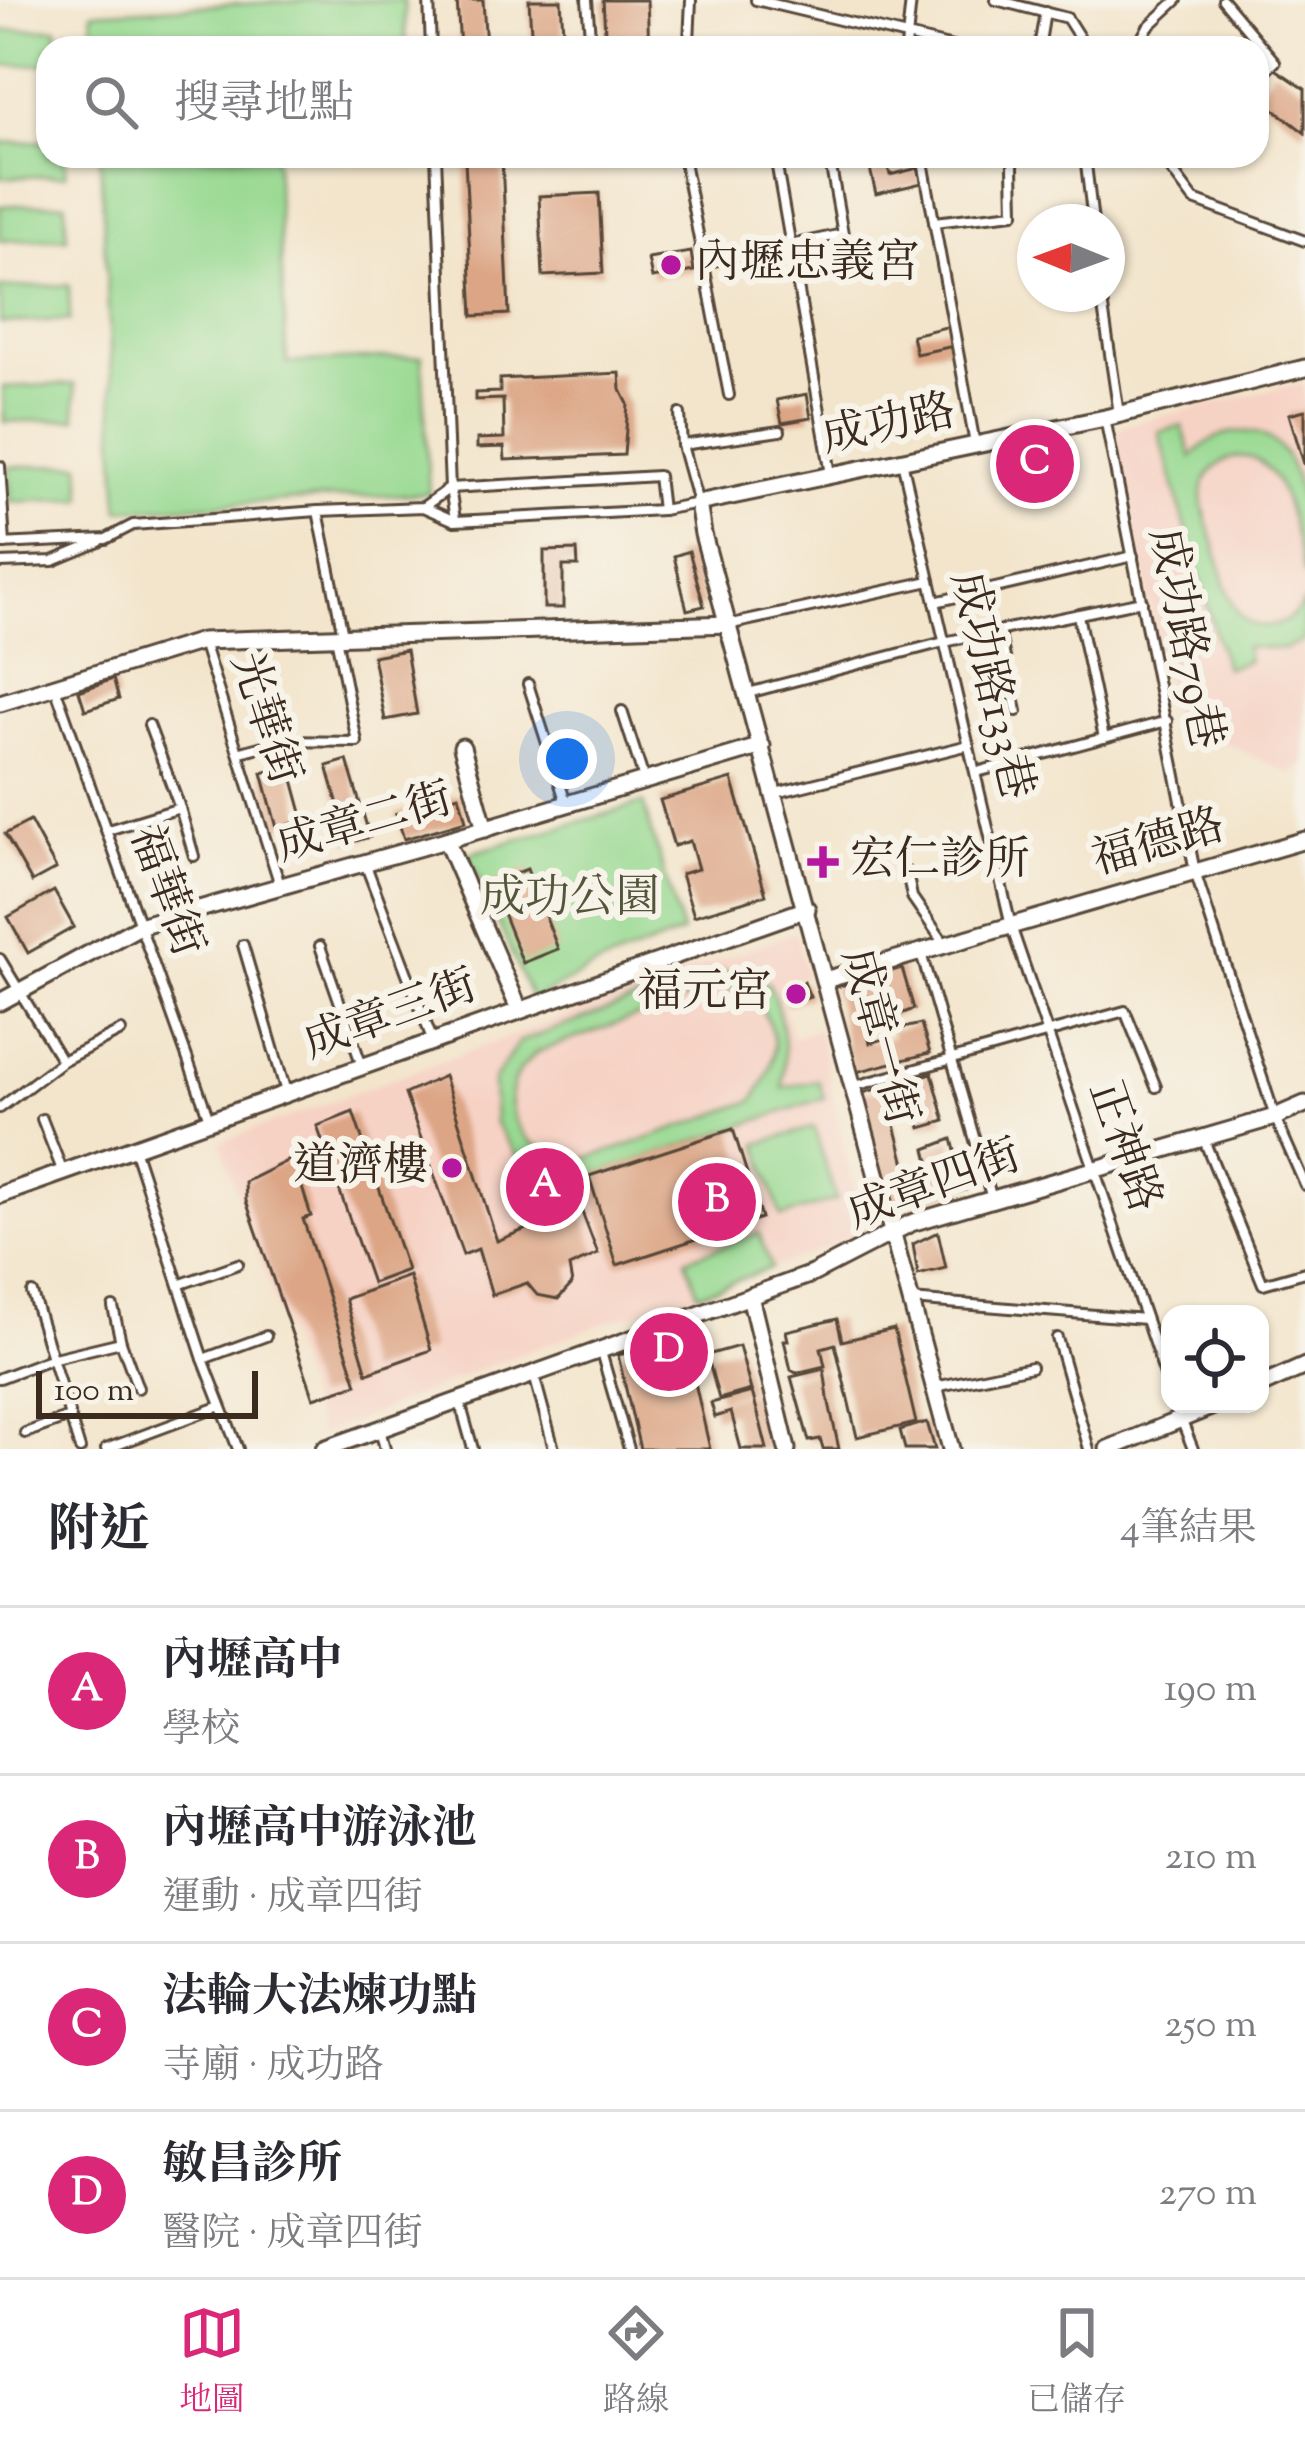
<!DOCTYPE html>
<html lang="zh-TW">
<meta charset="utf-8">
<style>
:root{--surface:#fff;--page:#f2f2f3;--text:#2b2b33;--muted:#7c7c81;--line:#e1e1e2;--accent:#db2777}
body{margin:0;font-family:"Sorts Mill Goudy","Noto Serif TC",serif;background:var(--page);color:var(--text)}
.controls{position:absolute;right:36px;bottom:36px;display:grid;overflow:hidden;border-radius:24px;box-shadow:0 3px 9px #0004}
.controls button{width:108px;height:108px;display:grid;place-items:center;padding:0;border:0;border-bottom:3px solid var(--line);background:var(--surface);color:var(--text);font:60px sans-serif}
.compass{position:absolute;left:1017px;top:204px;width:108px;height:108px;border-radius:50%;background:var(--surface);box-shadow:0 3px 9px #0004;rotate:271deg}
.scale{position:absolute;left:36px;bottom:30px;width:222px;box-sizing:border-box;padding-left:12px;border:6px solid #3b2a1e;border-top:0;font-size:33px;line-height:42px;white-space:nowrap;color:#3b2a1e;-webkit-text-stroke:9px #f7f3e8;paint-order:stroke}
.you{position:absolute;left:567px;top:759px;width:42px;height:42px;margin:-30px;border:9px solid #fff;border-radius:50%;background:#1a73e8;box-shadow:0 0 0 18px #1a73e833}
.badge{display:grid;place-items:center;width:78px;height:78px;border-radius:50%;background:var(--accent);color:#fff;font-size:39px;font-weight:700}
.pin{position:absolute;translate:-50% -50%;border:6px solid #fff;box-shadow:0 3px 12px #0006}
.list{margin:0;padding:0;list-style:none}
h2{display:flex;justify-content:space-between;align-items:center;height:156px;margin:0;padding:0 48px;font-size:51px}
h2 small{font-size:39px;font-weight:400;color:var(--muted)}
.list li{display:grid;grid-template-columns:78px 1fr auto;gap:36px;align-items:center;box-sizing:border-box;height:168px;padding:0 48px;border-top:3px solid var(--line)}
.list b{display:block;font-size:45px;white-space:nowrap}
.list p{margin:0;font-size:39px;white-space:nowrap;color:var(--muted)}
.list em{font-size:39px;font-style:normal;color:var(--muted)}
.icon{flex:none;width:66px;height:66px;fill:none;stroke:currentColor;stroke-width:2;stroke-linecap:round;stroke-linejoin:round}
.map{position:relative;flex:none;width:1305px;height:1449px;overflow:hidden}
.search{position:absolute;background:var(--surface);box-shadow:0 3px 9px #0004;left:36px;right:36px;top:36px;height:132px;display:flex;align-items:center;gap:30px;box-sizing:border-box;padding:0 42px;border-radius:36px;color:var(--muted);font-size:45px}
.sheet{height:828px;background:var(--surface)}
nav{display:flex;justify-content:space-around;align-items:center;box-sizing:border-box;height:168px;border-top:3px solid var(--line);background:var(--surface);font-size:33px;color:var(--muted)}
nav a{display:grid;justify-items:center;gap:6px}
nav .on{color:var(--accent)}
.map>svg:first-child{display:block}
</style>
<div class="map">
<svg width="1305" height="1449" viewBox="0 0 1305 1449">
<rect width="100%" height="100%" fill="#f7f3e8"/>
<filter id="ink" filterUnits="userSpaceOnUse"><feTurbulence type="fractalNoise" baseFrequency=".00833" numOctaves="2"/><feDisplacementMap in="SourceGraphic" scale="24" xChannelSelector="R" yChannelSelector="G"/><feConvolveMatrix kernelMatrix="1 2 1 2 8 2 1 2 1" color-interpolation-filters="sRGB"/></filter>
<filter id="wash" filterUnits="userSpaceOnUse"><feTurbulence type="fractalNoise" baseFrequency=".004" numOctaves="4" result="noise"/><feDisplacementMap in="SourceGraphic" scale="48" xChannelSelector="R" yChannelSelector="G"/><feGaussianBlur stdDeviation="2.7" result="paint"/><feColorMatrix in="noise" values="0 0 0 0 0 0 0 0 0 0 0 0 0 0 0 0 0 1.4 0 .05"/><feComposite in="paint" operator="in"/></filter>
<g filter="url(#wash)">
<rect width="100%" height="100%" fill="#f3e5cc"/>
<g fill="#f6d2c4">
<path d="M1305,382V764L1291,774L1173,718L1116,437L1121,426Z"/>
<path d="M796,932L806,976L778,989L793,1038L818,1029L864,1233L687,1301L614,1319L481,1369L320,1436L220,1142Z"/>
</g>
<g fill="#97d991" stroke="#698258" stroke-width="3" fill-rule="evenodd">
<path d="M314,0H404L406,48H94L92,12Z"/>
<path d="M57,28L58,48H48V64L0,66V31Z"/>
<path d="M48,141V156H65L66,175L0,178V143Z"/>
<path d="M100,156H275L287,363L422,356L429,493L119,510Z"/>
<path d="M65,203L67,238L0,241V206Z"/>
<path d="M69,285L70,320L0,323V288Z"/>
<path d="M75,384L76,419L4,422L3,387Z"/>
<path d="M1182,426L1192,457C1207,439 1227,430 1250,432C1305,438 1305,528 1305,576C1296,544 1285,462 1247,457C1224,454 1203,473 1202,495C1202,512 1211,532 1216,549C1222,568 1225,594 1237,611C1256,639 1289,626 1305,602L1303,641L1285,649L1245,647L1248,661L1225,668L1159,432Z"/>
<path d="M81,464L83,499L11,502L9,467Z"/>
<path d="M643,803L682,933L598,966L532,1000L468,854Z"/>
<path d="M718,971L747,974L769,984C785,1021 786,1049 783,1088L818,1080L824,1098L523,1199L516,1178L552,1167L520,1160L495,1124L493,1081L519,1042ZM720,987L750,994C783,1034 780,1059 753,1101C725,1110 591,1162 573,1160C550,1157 522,1141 514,1118C504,1090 516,1070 537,1052Z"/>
<path d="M814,1127L836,1200L781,1217L758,1144Z"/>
<path d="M759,1233L771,1268L698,1294L686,1259Z"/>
</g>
<g id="blocks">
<g fill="#dca585">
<path d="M457,0H483L486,48H460Z"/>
<path d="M529,0H561L564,48H532Z"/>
<path d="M603,0H647L649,48H606Z"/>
<path d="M1274,68L1305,89V133L1257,96Z"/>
<path d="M867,156H885L890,175L918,168L922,183L876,194Z"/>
<path d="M502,159L509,314L473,316L465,160Z"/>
<path d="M599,193L603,273L543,276L539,196Z"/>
<path d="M691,252L694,271L652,278L648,259Z"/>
<path d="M950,326L954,346L916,354L912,335Z"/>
<path d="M620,373L621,390L628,404L624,455L505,460L504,447L477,448V439L504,438L503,399L475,400V393L500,392V379Z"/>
<path d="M807,394L811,418L782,423L777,400Z"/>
<path d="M1305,410V464H1304L1289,414Z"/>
<path d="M1042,445L1048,479L1028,483L1021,450Z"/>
<path d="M577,550L578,566H563V608H544V551Z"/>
<path d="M689,551L704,606L687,610L674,556Z"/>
<path d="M406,650L417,714L385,720L373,656Z"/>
<path d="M113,679L119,699L85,710L79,691Z"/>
<path d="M347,760L370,837L349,843L327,766Z"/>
<path d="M289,765L304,820L277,828L262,773Z"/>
<path d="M732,779L766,895L694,916L681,874L698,869L690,841L674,846L660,800Z"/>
<path d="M459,795L466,821L404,839L396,814Z"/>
<path d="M30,821L56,869L32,882L5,834Z"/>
<path d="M527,869L558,949L523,963L491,883Z"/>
<path d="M54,891L74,927L28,953L8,917Z"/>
<path d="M902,968L914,1009L890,1018L883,996L860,1003L870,1043L892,1037L890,1031L921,1024L930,1053L853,1073L833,988Z"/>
<path d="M804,982L810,997L787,1005L782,991Z"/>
<path d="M932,1073L945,1121L921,1128L912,1098L890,1106L910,1183L933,1177L926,1149L952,1139L965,1190L892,1211L859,1094Z"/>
<path d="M444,1076L497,1241L580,1207L598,1254L569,1267L572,1284L558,1299L537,1295L527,1283L492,1295L478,1249L463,1255L405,1094Z"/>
<path d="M353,1112L407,1270L372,1283L317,1126Z"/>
<path d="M733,1129L761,1218L617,1265L589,1176Z"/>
<path d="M293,1158L311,1216L303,1219L357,1384L314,1398L246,1201L245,1182Z"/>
<path d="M938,1232L946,1268L918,1275L913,1244Z"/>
<path d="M409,1276L431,1350L367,1373L345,1299Z"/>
<path d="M837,1319L842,1341L894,1329L916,1423L857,1437L835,1344L821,1348L825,1366L796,1373L791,1370L784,1340H788L786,1331Z"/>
<path d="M685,1339L710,1449H640L618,1355Z"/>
<path d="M739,1346L751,1390L719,1399L707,1355Z"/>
<path d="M824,1369L828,1398L839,1449H823L820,1439L809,1441L791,1377Z"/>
<path d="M752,1392L761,1425L767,1449H741L731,1412L715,1417L711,1403Z"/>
<path d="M927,1422L935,1449H905L900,1430Z"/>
</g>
</g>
</g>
<g filter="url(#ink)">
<use href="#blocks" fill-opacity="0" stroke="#574638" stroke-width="3"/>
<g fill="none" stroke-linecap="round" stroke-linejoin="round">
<defs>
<g id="lane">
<path d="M429,0L431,48"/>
<path d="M587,0L591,48"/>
<path d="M756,0L957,48"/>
<path d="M996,0L1067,18L1086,48"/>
<path d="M1223,0L1275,62L1257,78"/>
<path d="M689,42L691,0"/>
<path d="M689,42L712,48"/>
<path d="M678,48L689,42"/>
<path d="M906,48L911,0"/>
<path d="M1039,48L1045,12"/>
<path d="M1136,48L1148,27L1177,0"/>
<path d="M1257,136L1262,142"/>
<path d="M436,156L450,488L455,519"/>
<path d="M683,156L729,395"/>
<path d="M775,156L831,474"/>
<path d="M922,156L975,444"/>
<path d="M1085,156L1093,222"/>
<path d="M1161,156L1194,200L1305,241"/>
<path d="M934,222L1014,213L1013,166"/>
<path d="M704,263L843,234L829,156"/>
<path d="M1101,294L1119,414"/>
<path d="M1105,418L1195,872L1275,1117L1305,1185"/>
<path d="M682,445L780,431"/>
<path d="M902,461L1011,926L1170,1390"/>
<path d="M0,466L5,544"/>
<path d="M662,510L698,503L682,445L680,414"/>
<path d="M0,544L106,539L133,525L318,511"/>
<path d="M0,563L53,561L99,542"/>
<path d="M935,602L1133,556"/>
<path d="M1078,615L1104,738"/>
<path d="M732,624L930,581"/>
<path d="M999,631L1017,711"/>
<path d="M343,635L318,511L423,507L455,521L662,510L658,476L450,488L423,507"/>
<path d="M203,642L280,885"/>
<path d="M528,684L566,803"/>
<path d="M55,687L209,1119"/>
<path d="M748,693L944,642L1142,601"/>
<path d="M622,711L644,779"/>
<path d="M241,752L282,741L357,742L336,637"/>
<path d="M977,772L1167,721"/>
<path d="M776,793L969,745"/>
<path d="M180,808L194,856"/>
<path d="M108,830L180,808L149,725"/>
<path d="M365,863L432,1039"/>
<path d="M907,872L912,897L944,943"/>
<path d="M243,945L286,1092"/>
<path d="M320,946L362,1066"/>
<path d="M921,953L992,1199"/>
<path d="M0,959L62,1061"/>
<path d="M855,1086L1125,1011L1156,1087"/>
<path d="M0,1108L62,1061L121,1031"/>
<path d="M42,1119L62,1170"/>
<path d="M1204,1140L1263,1284L1305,1272"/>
<path d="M134,1148L203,1359L238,1449"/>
<path d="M181,1284L238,1264"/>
<path d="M32,1293L80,1449"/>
<path d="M911,1300L1145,1319"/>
<path d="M113,1307L121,1342"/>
<path d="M1057,1338L1089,1449"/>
<path d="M601,1352L629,1449"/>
<path d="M203,1359L266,1336"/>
<path d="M534,1375L554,1449"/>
<path d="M0,1378L50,1359L121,1342L138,1388"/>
<path d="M935,1387L1031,1367"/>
<path d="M459,1399L473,1449"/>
<path d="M1175,1404L1193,1449"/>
<path d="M380,1429L385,1449"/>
<path d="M25,1433L69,1417"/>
<path d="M106,1449L221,1406"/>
</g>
<g id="street">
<path d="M0,703L202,641L730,624"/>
<path d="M462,747L485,829"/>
<path d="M446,840L519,1009"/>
<path d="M825,980L1305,840"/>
<path d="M0,1002L142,925L446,840L762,746"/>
<path d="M0,1195L807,909"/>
<path d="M750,1296L787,1449"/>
<path d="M1260,1386L1305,1366"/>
<path d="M324,1449L812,1274L911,1223L1275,1117L1305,1104"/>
<path d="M951,1449L703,534L698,503L1105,418L1305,368"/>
<path d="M1108,1449L1218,1404"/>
</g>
</defs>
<use href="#lane" stroke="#574638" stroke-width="14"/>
<use href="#street" stroke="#574638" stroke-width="21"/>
<use href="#lane" stroke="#fff" stroke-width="8"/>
<use href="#street" stroke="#fff" stroke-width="15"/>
</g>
</g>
<g fill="#b5179e" stroke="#f7f3e8" stroke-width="4.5">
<circle cx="671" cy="265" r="12"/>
<path d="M817 844h12v12h12v12h-12v12h-12v-12h-12v-12h12z"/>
<circle cx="796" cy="994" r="12"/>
<circle cx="452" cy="1168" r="12"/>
</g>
<g text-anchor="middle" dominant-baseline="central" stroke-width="12" stroke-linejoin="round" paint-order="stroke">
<g font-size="45" fill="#3b2a1e" stroke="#f7f3e8" text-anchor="start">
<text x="695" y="265">內壢忠義宮</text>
<text x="850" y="862">宏仁診所</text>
<text x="772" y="994" text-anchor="end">福元宮</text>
<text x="428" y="1168" text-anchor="end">道濟樓</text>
</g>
<g font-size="45" fill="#3b2a1e" stroke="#f7f3e8">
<text transform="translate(889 427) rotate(-12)">成功路</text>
<text transform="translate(1183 639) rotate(79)">成功路79巷</text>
<text transform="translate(989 686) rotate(77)">成功路133巷</text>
<text transform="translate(263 719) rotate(72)">光華街</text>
<text transform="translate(365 825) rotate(-16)">成章二街</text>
<text transform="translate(1159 845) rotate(-16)">福德路</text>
<text transform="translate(164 892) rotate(70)">福華街</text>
<text transform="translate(391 1017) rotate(-20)">成章三街</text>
<text transform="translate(877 1037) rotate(75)">成章一街</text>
<text transform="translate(1122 1147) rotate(71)">正神路</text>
<text transform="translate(935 1187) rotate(-20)">成章四街</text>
</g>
<g font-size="45" fill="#52563b" stroke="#f7f3e8">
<text x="570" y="900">成功公園</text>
</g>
</g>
</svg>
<div class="controls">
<button><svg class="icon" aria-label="locate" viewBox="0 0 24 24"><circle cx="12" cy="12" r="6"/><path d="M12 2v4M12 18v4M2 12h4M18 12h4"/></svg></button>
</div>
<svg class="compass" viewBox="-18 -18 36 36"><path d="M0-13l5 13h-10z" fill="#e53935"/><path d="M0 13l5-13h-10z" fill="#7c7c81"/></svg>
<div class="scale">100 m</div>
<div class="you"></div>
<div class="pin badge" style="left:545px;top:1187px">A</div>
<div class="pin badge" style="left:717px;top:1202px">B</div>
<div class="pin badge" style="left:1035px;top:464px">C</div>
<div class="pin badge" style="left:669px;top:1352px">D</div>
<div class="search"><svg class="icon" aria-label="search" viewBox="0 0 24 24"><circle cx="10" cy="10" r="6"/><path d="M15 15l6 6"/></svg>搜尋地點</div>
</div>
<section class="sheet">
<h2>附近<small>4筆結果</small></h2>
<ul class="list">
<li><span class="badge">A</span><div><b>內壢高中</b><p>學校</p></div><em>190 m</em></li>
<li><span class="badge">B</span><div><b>內壢高中游泳池</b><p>運動 · 成章四街</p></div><em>210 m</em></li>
<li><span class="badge">C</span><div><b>法輪大法煉功點</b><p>寺廟 · 成功路</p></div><em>250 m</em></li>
<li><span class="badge">D</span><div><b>敏昌診所</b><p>醫院 · 成章四街</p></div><em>270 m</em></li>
</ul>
</section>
<nav>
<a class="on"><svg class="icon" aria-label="map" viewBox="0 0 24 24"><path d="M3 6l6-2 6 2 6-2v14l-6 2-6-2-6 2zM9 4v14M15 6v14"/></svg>地圖</a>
<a><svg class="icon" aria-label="directions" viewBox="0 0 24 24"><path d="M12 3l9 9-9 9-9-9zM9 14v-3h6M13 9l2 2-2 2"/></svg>路線</a>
<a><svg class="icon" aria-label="saved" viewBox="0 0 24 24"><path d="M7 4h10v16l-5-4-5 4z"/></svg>已儲存</a>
</nav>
